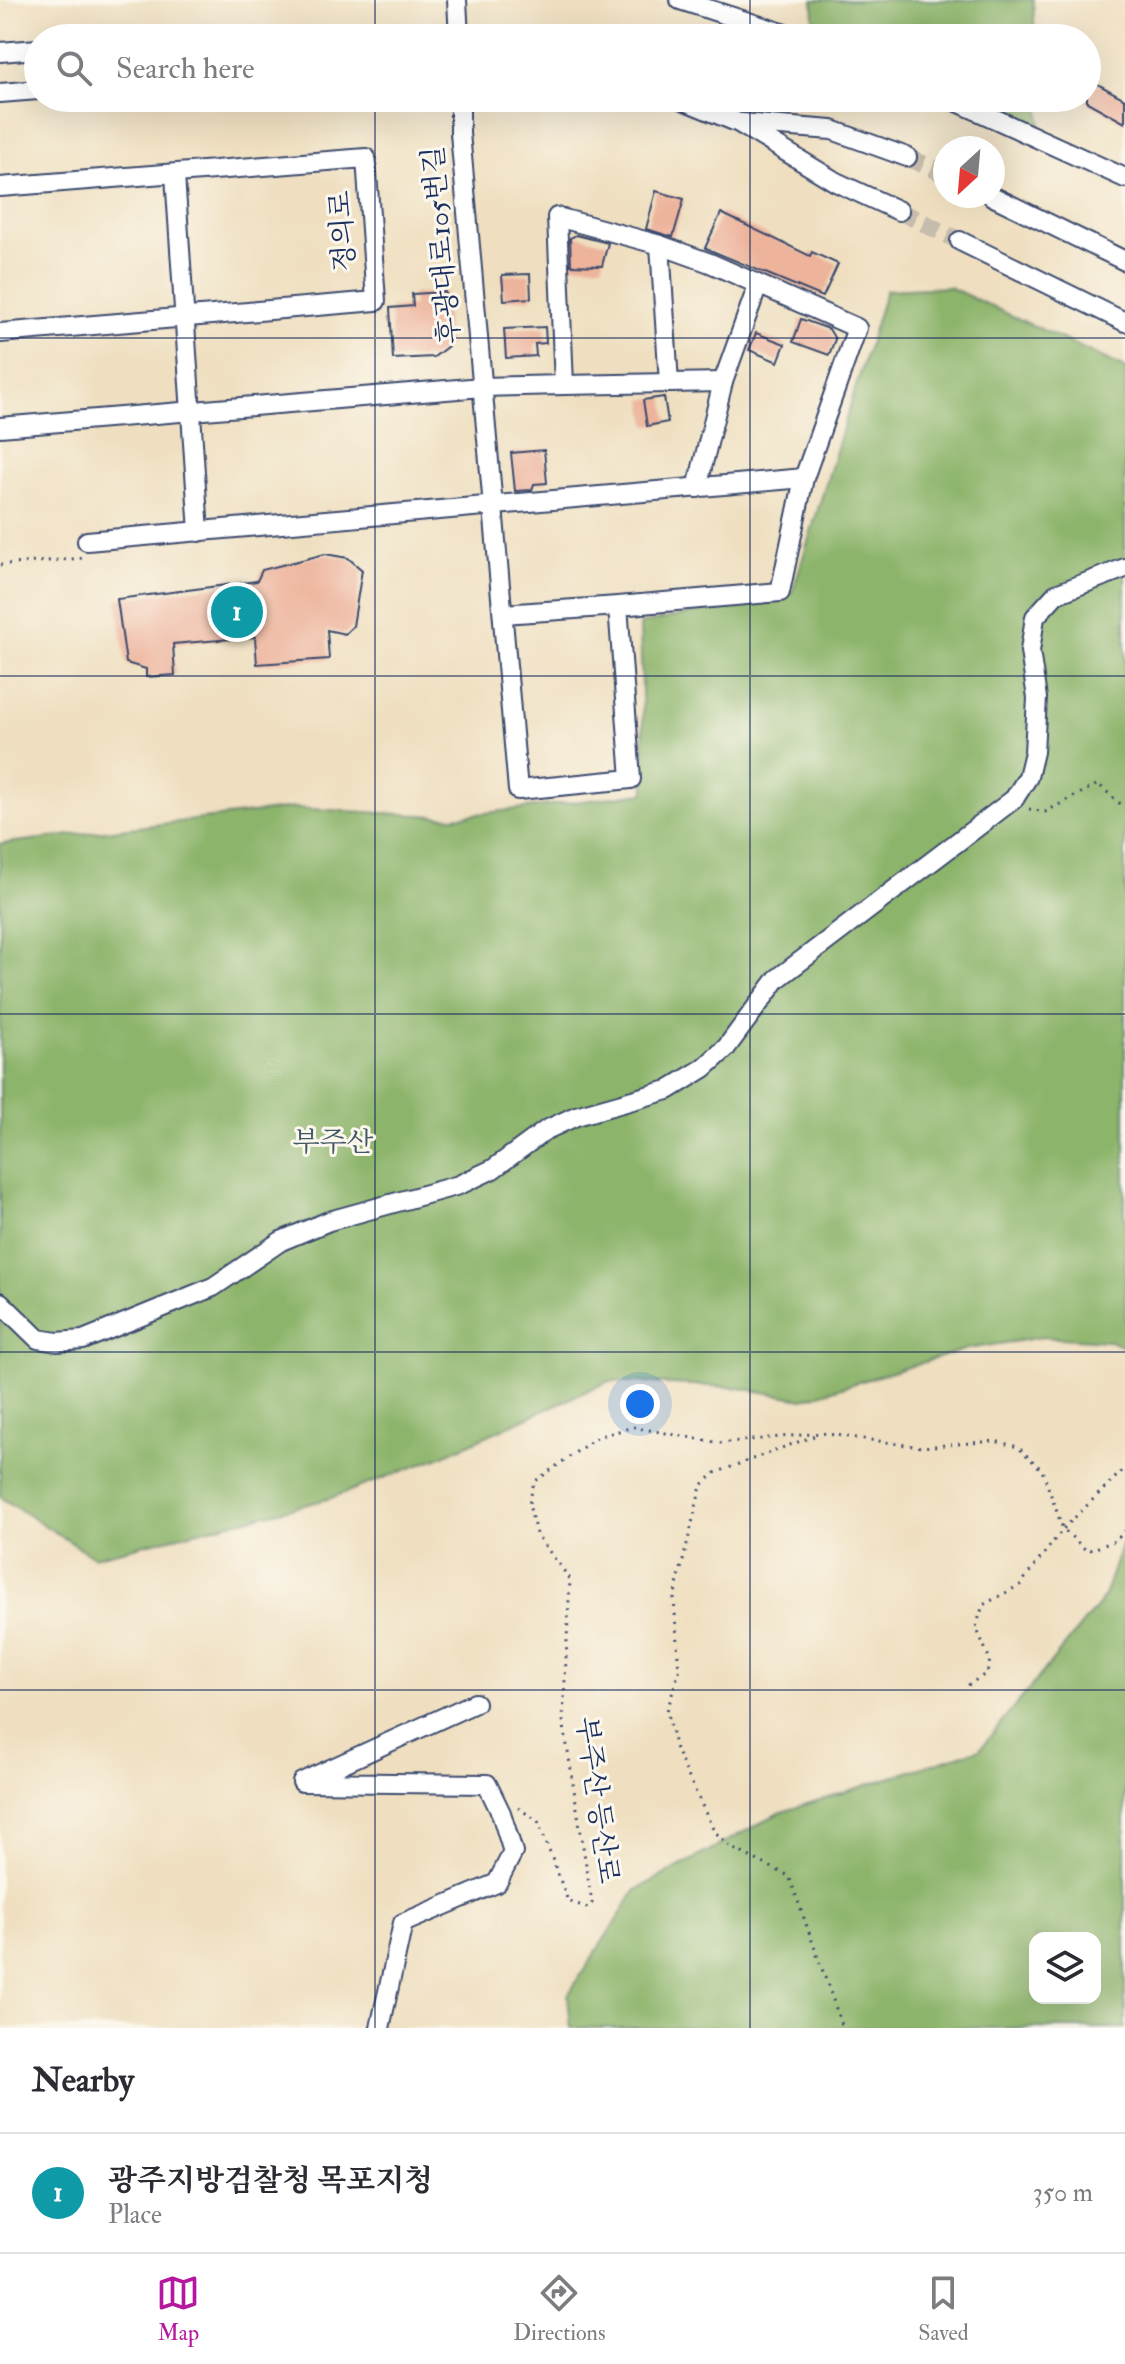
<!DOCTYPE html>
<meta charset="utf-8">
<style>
:root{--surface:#fff;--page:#f7f7f7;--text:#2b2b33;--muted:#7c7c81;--line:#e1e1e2;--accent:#b5179e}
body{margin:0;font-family:"IM FELL Double Pica","Noto Serif KR",serif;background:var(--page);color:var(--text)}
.controls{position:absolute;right:24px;bottom:24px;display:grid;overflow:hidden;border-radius:16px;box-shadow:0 8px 32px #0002}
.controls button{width:72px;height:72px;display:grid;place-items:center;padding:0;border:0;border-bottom:2px solid var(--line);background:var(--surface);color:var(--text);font:40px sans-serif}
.compass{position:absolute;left:933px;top:136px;width:72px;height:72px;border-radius:50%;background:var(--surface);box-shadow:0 8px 32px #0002;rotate:206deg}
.you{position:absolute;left:640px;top:1404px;width:28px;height:28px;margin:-20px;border:6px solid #fff;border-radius:50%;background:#1a73e8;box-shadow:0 0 0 12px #1a73e833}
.badge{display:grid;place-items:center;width:52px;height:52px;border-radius:50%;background:var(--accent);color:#fff;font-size:26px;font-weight:700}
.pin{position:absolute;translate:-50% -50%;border:4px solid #fff;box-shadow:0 2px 8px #0006}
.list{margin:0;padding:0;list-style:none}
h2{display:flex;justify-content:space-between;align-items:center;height:104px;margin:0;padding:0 32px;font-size:34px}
h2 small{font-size:26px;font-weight:400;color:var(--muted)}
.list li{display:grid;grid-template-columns:52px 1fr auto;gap:24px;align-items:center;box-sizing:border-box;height:120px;padding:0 32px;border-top:2px solid var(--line)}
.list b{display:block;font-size:30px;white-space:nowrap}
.list p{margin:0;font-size:26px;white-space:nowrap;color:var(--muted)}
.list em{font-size:26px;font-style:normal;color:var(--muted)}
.icon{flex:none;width:44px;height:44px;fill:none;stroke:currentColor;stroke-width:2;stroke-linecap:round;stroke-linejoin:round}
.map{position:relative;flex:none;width:1125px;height:2028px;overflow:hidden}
.search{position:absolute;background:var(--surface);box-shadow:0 8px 32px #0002;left:24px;right:24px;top:24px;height:88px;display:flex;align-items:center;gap:20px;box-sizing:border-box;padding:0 28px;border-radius:44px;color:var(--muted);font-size:30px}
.sheet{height:224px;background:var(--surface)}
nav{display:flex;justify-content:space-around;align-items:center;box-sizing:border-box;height:112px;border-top:2px solid var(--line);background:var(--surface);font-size:22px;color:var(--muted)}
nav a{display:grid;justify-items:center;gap:4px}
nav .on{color:var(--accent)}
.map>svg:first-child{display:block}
</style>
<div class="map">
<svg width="1125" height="2028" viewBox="0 0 1125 2028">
<rect width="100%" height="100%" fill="#fbf7ec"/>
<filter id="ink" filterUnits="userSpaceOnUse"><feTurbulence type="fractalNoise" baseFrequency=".0125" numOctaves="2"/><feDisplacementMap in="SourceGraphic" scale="16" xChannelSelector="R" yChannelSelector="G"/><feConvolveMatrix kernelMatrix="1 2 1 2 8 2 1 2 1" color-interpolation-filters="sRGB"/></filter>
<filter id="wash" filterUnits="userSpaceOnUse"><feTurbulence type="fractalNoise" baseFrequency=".006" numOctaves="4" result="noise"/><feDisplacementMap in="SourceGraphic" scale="32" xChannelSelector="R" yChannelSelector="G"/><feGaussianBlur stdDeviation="1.8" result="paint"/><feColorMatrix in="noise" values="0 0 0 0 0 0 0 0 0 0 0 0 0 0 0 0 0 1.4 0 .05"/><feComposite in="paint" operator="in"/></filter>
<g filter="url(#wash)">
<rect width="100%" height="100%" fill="#efdfc0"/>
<g fill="#8cb46a" stroke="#547264" stroke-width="2" fill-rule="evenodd">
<path d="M813,0H1033L1035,38H815Z"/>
<path d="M926,98H1039L1041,130Z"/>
<path d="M949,287L1125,368V1347L1110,1341L1043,1337L967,1349L803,1399L733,1387L609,1381L437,1458L328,1499L94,1557L0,1497V844L293,808L454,817L645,793L640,624L792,593L886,290Z"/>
<path d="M1125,1535V2028H571L568,1995L636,1890L779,1813L980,1749L1103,1599ZM1095,1938V1998H1035V1938Z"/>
</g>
<g id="blocks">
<g fill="#edb39b">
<path d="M1092,81L1125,99V123L1087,102V91Z"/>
<path d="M656,191L684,199L673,237L646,229Z"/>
<path d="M721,213L810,256L812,252L838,264L823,297L705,248Z"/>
<path d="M576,235L608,243L602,266L571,265L570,238Z"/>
<path d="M530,274L531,298L504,300L502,275Z"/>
<path d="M445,292L448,346L434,357L393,359L390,308L413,306L412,294Z"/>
<path d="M801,319L829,329L835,339L829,355L793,342Z"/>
<path d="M545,327L546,343L535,344L536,356L506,358L504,329Z"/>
<path d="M756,333L785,344L778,362L749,350Z"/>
<path d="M664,397L668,422L647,426L643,400Z"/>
<path d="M544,450L547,483L534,484L532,490L515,491L511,453Z"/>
<path d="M325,554L348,558L362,570L353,626L345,634L327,630L329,659L257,664L255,637L173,644L175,675L146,677V669L126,663L117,599L257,581L262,570Z"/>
</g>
</g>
</g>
<g filter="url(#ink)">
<use href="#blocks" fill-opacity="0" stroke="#3b496d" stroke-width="2"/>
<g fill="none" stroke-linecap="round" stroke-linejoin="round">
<g stroke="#c5bcac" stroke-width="18" stroke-dasharray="18 9" stroke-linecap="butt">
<path d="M907,157L945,174"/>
<path d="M899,211L960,241"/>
</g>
<defs>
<g id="minor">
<path d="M457,0L459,38"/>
<path d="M680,0L798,38"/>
<path d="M181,38L221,35L229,38"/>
<path d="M0,52L38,49"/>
<path d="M0,93L38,90"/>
<path d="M678,98L739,123L836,182L899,211"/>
<path d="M949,98L1125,178"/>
<path d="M742,123L832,130L907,157"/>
<path d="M175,175L199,532"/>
<path d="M0,187L366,158L376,301L0,333"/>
<path d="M992,196L1125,261"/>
<path d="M960,241L1125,322"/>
<path d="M660,245L669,383"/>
<path d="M564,385L723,382"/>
<path d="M0,427L482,387L564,385L557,217L660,245L710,263L857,328L804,478L780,592L618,606L631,779L518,790C499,571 479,352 460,133V98"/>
<path d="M697,488L723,382L758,285"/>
<path d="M87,541L804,478"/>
<path d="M503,614L618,606"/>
<path d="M0,1302L38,1339L57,1342L83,1340L213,1287L281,1241L329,1221L459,1185L493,1169L546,1130L576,1116L668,1090L704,1068L726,1048L777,979L1014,799L1028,777L1034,752L1037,698L1030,651L1035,617L1056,594L1125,568"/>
<path d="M380,2028L403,1923L497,1883L513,1852L501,1813L487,1784L302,1782L475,1703"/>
</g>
</defs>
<use href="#minor" stroke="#3b496d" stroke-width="22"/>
<g stroke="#3b496d" stroke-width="3" stroke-dasharray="2 6" stroke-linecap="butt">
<path d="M0,565L84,558"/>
<path d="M1029,809L1045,812L1098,784L1125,808"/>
<path d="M814,1436L715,1473L701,1486L674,1598L679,1671L667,1711L676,1750L714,1831L732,1848L789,1876L843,2028"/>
<path d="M968,1685L987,1673L990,1660L976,1627L983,1605L1020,1585L1063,1529L1125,1468"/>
<path d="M518,1808L538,1821L568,1901L588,1908L592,1903L563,1720L570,1579L536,1534L529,1504L534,1482L597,1437L633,1427L720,1443L821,1433L921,1447L995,1441L1018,1447L1042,1470L1063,1529L1087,1551L1115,1541L1125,1531"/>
</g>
<use href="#minor" stroke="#fff" stroke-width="18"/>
</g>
</g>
<path fill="none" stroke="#1b2f5e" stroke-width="2" stroke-opacity="0.55" d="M375,0V38M750,0V38M375,98V2028M750,98V2028M0,338H1125M0,676H1125M0,1014H1125M0,1352H1125M0,1690H1125"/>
<g text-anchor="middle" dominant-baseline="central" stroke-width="6" stroke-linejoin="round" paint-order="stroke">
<g font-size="28" fill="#1b2f5e" stroke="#fbf7ec">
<text transform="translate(343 231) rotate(-94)">정의로</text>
<text transform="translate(442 245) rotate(-95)">후광대로105번길</text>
<text transform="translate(597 1800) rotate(82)">부주산 등산로</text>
</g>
<g font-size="28" fill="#405865" stroke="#fbf7ec">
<text x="333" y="1142">부주산</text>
</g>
</g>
</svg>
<div class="controls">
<button><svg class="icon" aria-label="layers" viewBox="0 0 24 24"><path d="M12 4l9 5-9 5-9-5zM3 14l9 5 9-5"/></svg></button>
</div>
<svg class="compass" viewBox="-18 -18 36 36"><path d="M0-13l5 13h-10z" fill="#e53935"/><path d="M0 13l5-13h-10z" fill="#7c7c81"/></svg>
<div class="you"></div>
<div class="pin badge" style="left:237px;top:612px;background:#0f9aa8">1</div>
<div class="search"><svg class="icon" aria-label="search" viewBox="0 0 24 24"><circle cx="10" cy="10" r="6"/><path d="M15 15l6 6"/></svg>Search here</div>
</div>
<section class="sheet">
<h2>Nearby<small></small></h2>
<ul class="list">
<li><span class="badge" style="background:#0f9aa8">1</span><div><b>광주지방검찰청 목포지청</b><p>Place</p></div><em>350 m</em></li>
</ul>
</section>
<nav>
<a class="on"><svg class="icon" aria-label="map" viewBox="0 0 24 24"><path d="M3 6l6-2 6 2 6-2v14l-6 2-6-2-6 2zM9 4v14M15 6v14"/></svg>Map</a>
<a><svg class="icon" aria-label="directions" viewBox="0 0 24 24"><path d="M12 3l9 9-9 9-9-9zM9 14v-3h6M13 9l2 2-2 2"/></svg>Directions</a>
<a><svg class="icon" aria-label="saved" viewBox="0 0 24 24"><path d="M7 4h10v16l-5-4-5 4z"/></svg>Saved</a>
</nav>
